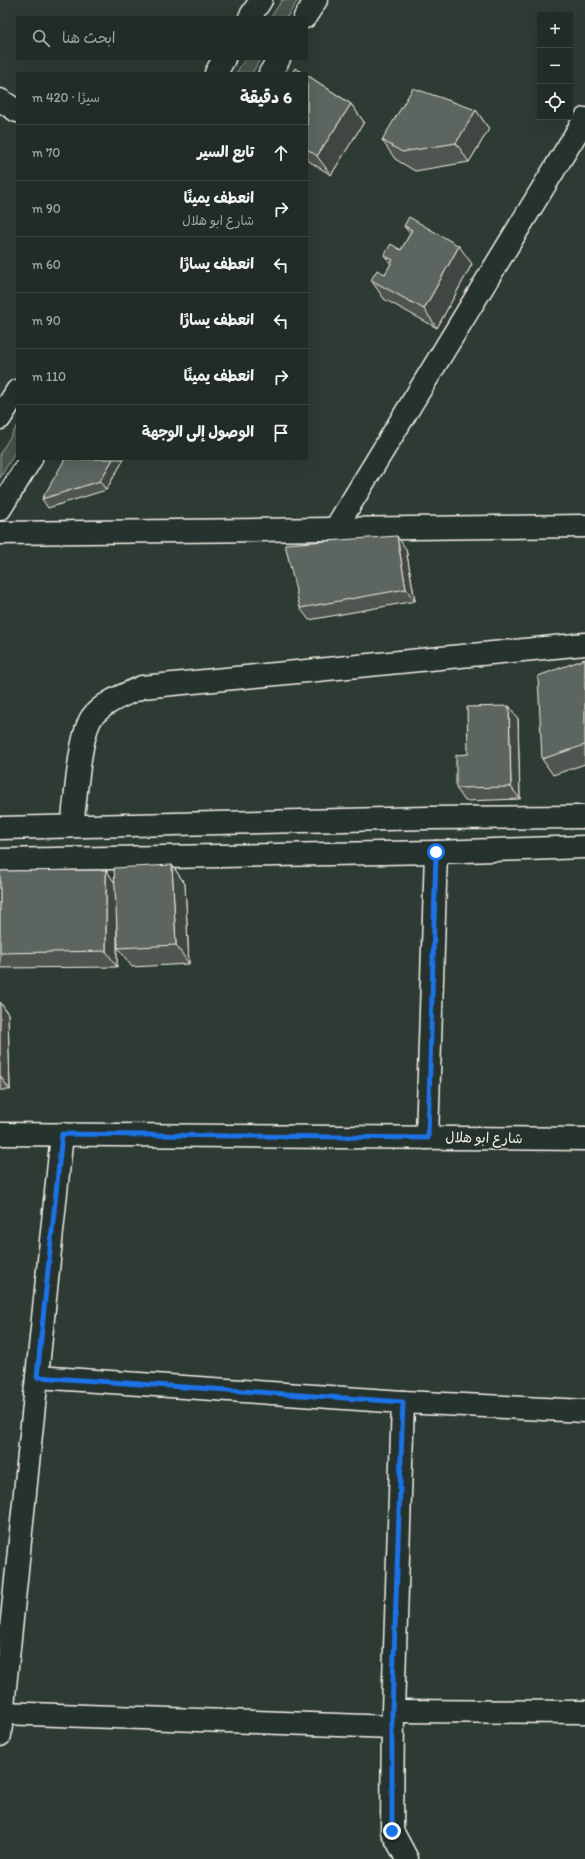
<!DOCTYPE html>
<html lang="ar">
<meta charset="utf-8">
<style>
:root{--surface:#222c27;--page:#2e3833;--text:#f1f3f6;--muted:#a2a7a7;--line:#3f4844}
body{margin:0;font-family:Itim,"Playpen Sans Arabic",sans-serif;background:var(--page);color:var(--text);direction:rtl}
.controls{position:absolute;right:12px;top:12px;display:grid;overflow:hidden;border-radius:0px;box-shadow:0 4px 16px #0002}
.controls button{width:36px;height:36px;display:grid;place-items:center;padding:0;border:0;border-bottom:1px solid var(--line);background:var(--surface);color:var(--text);font:20px sans-serif}
.stop{position:absolute;width:12px;height:12px;margin:-9px;border:3px solid #1a73e8;border-radius:50%;background:#fff}
.stop.end{background:#1a73e8;border-color:#fff;box-shadow:0 1px 4px #0008}
.list{margin:0;padding:0;list-style:none}
h2{display:flex;justify-content:space-between;align-items:center;height:52px;margin:0;padding:0 16px;font-size:17px}
h2 small{font-size:13px;font-weight:400;color:var(--muted)}
.list li{display:grid;grid-template-columns:26px 1fr auto;gap:12px;align-items:center;box-sizing:border-box;height:56px;padding:0 16px;border-top:1px solid var(--line)}
.list b{display:block;font-size:15px;white-space:nowrap}
.list p{margin:0;font-size:13px;white-space:nowrap;color:var(--muted)}
.list em{font-size:13px;font-style:normal;color:var(--muted)}
.icon{flex:none;width:22px;height:22px;fill:none;stroke:currentColor;stroke-width:2;stroke-linecap:round;stroke-linejoin:round}
.map{position:relative;flex:none;width:585px;height:1859px;overflow:hidden;direction:ltr}
.search{position:absolute;background:var(--surface);box-shadow:0 4px 16px #0002;left:16px;top:16px;width:292px;height:44px;display:flex;align-items:center;gap:10px;box-sizing:border-box;padding:0 14px;border-radius:0px;color:var(--muted);font-size:15px}
.panel{position:absolute;background:var(--surface);box-shadow:0 4px 16px #0002;left:16px;top:72px;width:292px;height:388px;border-radius:0px;direction:rtl}
.map>svg:first-child{display:block}
</style>
<div class="map">
<svg width="585" height="1859" viewBox="0 0 585 1859">
<rect width="100%" height="100%" fill="#2e3b34"/>
<filter id="ink" filterUnits="userSpaceOnUse"><feTurbulence type="fractalNoise" baseFrequency=".025" numOctaves="2"/><feDisplacementMap in="SourceGraphic" scale="8" xChannelSelector="R" yChannelSelector="G"/><feConvolveMatrix kernelMatrix="1 2 1 2 8 2 1 2 1" color-interpolation-filters="sRGB"/></filter>
<g filter="url(#ink)">
<g fill="#48524c" stroke="#9ea29a">
<path d="M282,0H298L287,17H271Z"/>
<path d="M245,59H260L252,73H236Z"/>
<path d="M17,426V449L0,478V453Z"/>
</g>
<g fill="none" stroke-linecap="round" stroke-linejoin="round">
<defs>
<g id="minor">
<path d="M0,100L17,111"/>
<path d="M335,529L585,119"/>
<path d="M0,533L585,526"/>
<path d="M72,825C76,800 79,736 92,717C104,702 124,695 142,687L585,644"/>
<path d="M0,828L427,818L585,817"/>
<path d="M0,860L436,852L585,847"/>
<path d="M0,1134L585,1139"/>
<path d="M427,1138L436,852"/>
<path d="M37,1377L403,1402"/>
<path d="M393,1711L585,1712"/>
<path d="M2,1713L392,1727"/>
<path d="M0,1735L62,1134"/>
<path d="M407,1859L392,1831L393,1711L403,1402L585,1411"/>
</g>
<g id="major">
<path d="M250,17L261,0"/>
<path d="M305,17L316,0"/>
<path d="M216,73L224,59"/>
<path d="M270,73L279,59"/>
<path d="M0,418L17,391"/>
<path d="M0,509L31,459"/>
</g>
</defs>
<use href="#minor" stroke="#f4f1e8" stroke-width="25"/>
<use href="#major" stroke="#f4f1e8" stroke-width="25"/>
<use href="#minor" stroke="#26332d" stroke-width="22"/>
<use href="#major" stroke="#26332d" stroke-width="22"/>
</g>
<g fill="#4f5751" stroke="#f4f1e8">
<path d="M307,75L351,104L364,122L331,175L307,160Z"/>
<path d="M476,110L489,129L469,162L415,171L395,159L382,140Z"/>
<path d="M404,226L472,264L437,328L384,299L371,280L385,274L391,264L384,255L401,250L410,234Z"/>
<path d="M124,459L106,490L48,508L42,499Z"/>
<path d="M406,549L415,601L309,620L300,608Z"/>
<path d="M585,659V764L553,775L542,759Z"/>
<path d="M509,706L518,719L520,799L465,801L456,788L468,754Z"/>
<path d="M172,865L185,884L189,964L132,967L118,948L117,914V967L0,968V871L106,870L115,884Z"/>
<path d="M0,1002L8,1014L10,1090H0Z"/>
</g>
<g fill="#404742" stroke="#f4f1e8">
<path d="M351,104L364,122L331,175L317,156Z"/>
<path d="M476,110L489,129L469,162L456,143Z"/>
<path d="M459,246L472,264L437,328L424,309Z"/>
<path d="M113,459H124L106,490L100,481Z"/>
<path d="M397,536L406,549L415,601L406,589Z"/>
<path d="M509,706L518,719L520,799L511,787Z"/>
<path d="M172,865L185,884L189,964L176,945Z"/>
<path d="M106,870L117,886V967L106,951Z"/>
<path d="M0,1002L8,1014L10,1090L0,1076Z"/>
</g>
<g fill="#5c655e" stroke="#f4f1e8">
<path d="M295,68L303,73H292Z"/>
<path d="M307,75L351,104L317,156L307,149Z"/>
<path d="M413,88L476,110L456,143L402,152L382,140Z"/>
<path d="M409,217L459,246L424,309L371,280L377,270L385,274L393,260L384,255L391,244L401,250L412,230L404,226Z"/>
<path d="M65,459H113L100,481L42,499Z"/>
<path d="M397,536L406,589L300,608L285,544Z"/>
<path d="M585,659V745L542,759L538,676Z"/>
<path d="M509,706L511,787L456,788V755L468,754L467,707Z"/>
<path d="M172,865L176,945L118,948L114,868Z"/>
<path d="M106,870V951L0,953V871Z"/>
</g>
</g>
<g fill="none" stroke-linecap="round" stroke-linejoin="round" filter="url(#ink)">
<path stroke="#1a73e8" stroke-width="5" d="M392,1831V1711L403,1402L37,1377L62,1134L428,1138L436,852"/>
</g>
<g text-anchor="middle" dominant-baseline="central" stroke-width="3" stroke-linejoin="round" paint-order="stroke">
<g font-size="14" fill="#f4f1e8" stroke="#26332d">
<text transform="translate(484 1138) rotate(1)">شارع ابو هلال</text>
</g>
</g>
</svg>
<div class="controls">
<button>+</button>
<button>−</button>
<button><svg class="icon" aria-label="locate" viewBox="0 0 24 24"><circle cx="12" cy="12" r="6"/><path d="M12 2v4M12 18v4M2 12h4M18 12h4"/></svg></button>
</div>
<div class="stop" style="left:436px;top:852px"></div>
<div class="stop end" style="left:392px;top:1831px"></div>
<div class="search"><svg class="icon" aria-label="search" viewBox="0 0 24 24"><circle cx="10" cy="10" r="6"/><path d="M15 15l6 6"/></svg>ابحث هنا</div>
<section class="panel">
<h2>6 دقيقة<small>سيرًا · 420 m</small></h2>
<ul class="list">
<li><svg class="icon" aria-label="ahead" viewBox="0 0 24 24"><path d="M12 20V5M6 11l6-6 6 6"/></svg><div><b>تابع السير</b></div><em>70 m</em></li>
<li><svg class="icon" aria-label="right" viewBox="0 0 24 24"><path d="M7 20v-9h11M14 6l5 5-5 5"/></svg><div><b>انعطف يمينًا</b><p>شارع ابو هلال</p></div><em>90 m</em></li>
<li><svg class="icon" aria-label="left" viewBox="0 0 24 24"><path d="M17 20v-9H6M10 6l-5 5 5 5"/></svg><div><b>انعطف يسارًا</b></div><em>60 m</em></li>
<li><svg class="icon" aria-label="left" viewBox="0 0 24 24"><path d="M17 20v-9H6M10 6l-5 5 5 5"/></svg><div><b>انعطف يسارًا</b></div><em>90 m</em></li>
<li><svg class="icon" aria-label="right" viewBox="0 0 24 24"><path d="M7 20v-9h11M14 6l5 5-5 5"/></svg><div><b>انعطف يمينًا</b></div><em>110 m</em></li>
<li><svg class="icon" aria-label="arrive" viewBox="0 0 24 24"><path d="M6 21V4h12l-3 4 3 4H6"/></svg><div><b>الوصول إلى الوجهة</b></div></li>
</ul>
</section>
</div>
